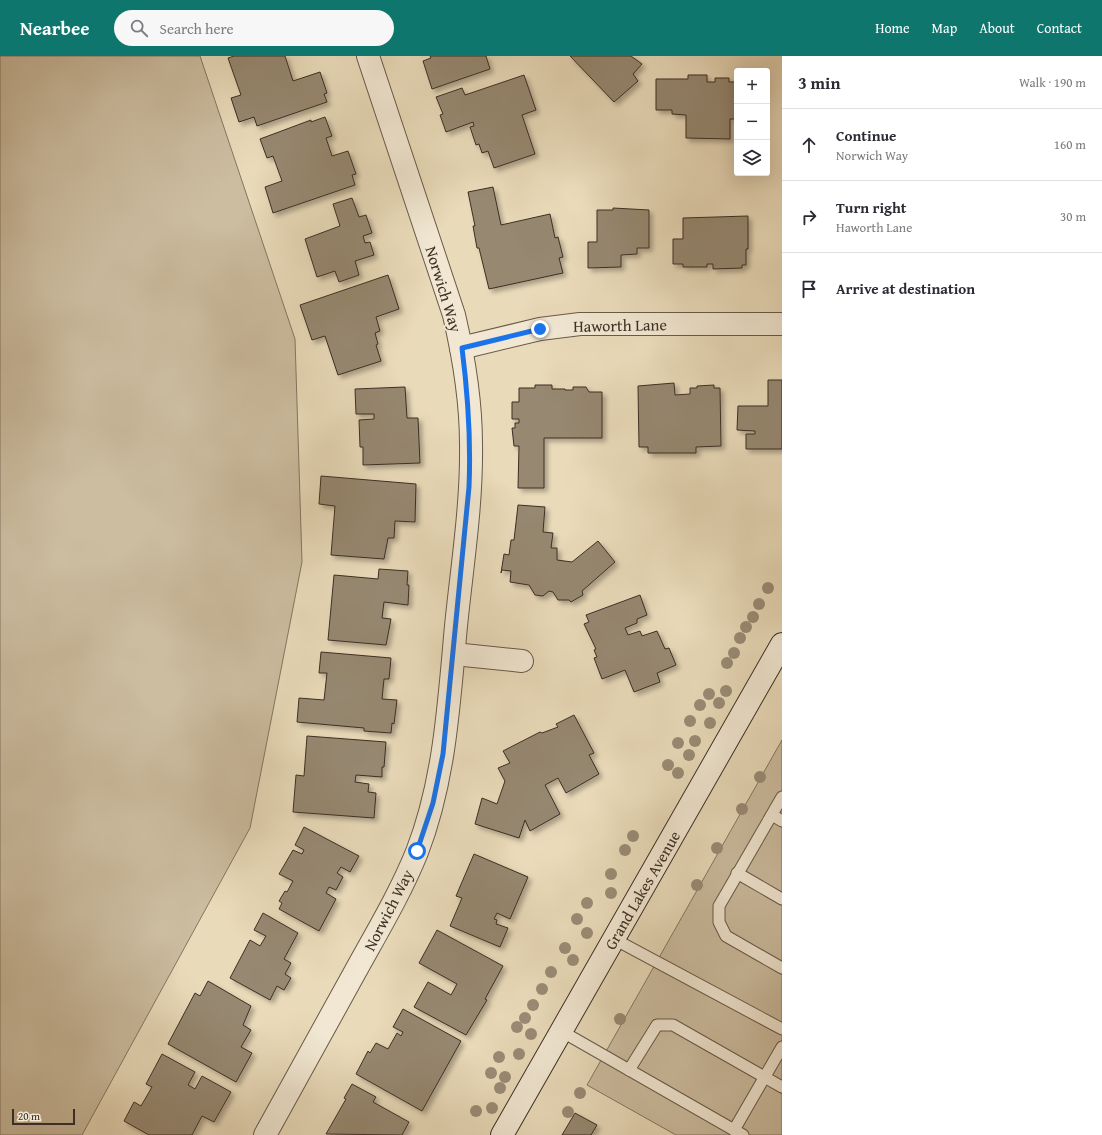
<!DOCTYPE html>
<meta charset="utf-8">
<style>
:root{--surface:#fff;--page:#f7f7f7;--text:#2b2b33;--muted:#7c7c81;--line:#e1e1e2;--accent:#0f766e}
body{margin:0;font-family:"Gentium Book Plus",serif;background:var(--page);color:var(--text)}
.controls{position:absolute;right:12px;top:12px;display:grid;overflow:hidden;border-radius:4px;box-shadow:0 4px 16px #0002}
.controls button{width:36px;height:36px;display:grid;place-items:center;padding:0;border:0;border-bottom:1px solid var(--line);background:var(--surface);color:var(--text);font:20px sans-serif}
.scale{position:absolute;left:12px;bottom:10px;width:63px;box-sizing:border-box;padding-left:4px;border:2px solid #3c2f24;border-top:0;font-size:11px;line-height:14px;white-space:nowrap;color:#3c2f24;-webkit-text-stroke:3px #f1e7d2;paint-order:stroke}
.stop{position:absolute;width:12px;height:12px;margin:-9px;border:3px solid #1a73e8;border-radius:50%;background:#fff}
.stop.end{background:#1a73e8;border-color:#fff;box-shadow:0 1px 4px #0008}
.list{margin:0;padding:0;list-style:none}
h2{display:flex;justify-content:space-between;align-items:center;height:52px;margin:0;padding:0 16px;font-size:17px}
h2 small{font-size:13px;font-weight:400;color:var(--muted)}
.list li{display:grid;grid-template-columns:26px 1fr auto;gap:12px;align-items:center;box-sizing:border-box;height:72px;padding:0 16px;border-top:1px solid var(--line)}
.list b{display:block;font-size:15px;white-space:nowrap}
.list p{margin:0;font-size:13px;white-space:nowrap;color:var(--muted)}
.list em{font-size:13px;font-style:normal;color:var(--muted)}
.icon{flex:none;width:22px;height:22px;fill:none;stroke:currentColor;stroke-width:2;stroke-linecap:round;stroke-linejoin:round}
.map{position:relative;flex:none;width:782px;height:1079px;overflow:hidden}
header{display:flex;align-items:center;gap:24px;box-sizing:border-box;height:56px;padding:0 20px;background:var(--accent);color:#fff}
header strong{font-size:19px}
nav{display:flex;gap:22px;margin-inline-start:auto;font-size:14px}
.search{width:280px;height:36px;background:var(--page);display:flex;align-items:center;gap:10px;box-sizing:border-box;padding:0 14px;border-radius:22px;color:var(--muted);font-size:15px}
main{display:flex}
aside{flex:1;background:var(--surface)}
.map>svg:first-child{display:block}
</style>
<header>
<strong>Nearbee</strong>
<div class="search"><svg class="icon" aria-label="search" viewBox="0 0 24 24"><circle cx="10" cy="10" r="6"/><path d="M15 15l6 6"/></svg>Search here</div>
<nav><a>Home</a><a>Map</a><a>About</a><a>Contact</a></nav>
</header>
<main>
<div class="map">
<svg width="782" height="1079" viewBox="0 0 782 1079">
<defs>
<filter id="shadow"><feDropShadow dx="3.5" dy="3.5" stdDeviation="2" flood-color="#0004"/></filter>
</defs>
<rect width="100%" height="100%" fill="#e9dab9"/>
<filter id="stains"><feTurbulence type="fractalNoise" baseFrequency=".005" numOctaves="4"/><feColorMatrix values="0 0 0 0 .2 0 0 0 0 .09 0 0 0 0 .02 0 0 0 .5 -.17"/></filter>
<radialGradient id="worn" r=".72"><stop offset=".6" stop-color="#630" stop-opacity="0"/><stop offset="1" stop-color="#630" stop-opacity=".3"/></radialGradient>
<g fill="#ccbda0" stroke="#847662">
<path d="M0,0H200L295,283L302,506L250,772L82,1079H0Z"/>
<path d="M782,684V1079H676L587,1029Z"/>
</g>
<g fill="#968871" stroke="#3c2f24" filter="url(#shadow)">
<path d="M234,0H285L293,25L320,16L327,37L324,38L327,46L257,70L254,61L239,66L231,42L241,39L228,2Z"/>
<path d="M430,0H486L490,13L432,33L423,5L431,2Z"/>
<path d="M570,0H631L642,8L633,18L638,25L614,46Z"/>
<path d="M524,19L536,54L522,59L535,98L494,112L488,95L482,97L479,88L476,89L470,71L474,70L473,66L446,76L440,59L443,58L436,41L462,32L465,39Z"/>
<path d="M688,19H707V26H715V22H729V26H737V63H730V83L686,82V59L672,58V54H656V23H688Z"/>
<path d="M325,61L332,80L326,82L332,100L348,95L356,118L352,119L355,129L273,157L265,131L282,125L273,100L267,102L260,83L311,64V66Z"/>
<path d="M493,131L501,169L550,158L555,182L558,181L563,201L559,202L563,217L489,233L479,192H477L473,170H475L468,136Z"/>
<path d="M352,142L359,161L366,159L372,177L363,180L365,187L370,186L374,199L355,205L359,219L339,226L335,215L317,221L305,183L340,170L333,148Z"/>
<path d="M613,152L649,154V192H637V198L621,199V211L588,212V186H597V154H613Z"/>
<path d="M748,160V193H746V209H742V212L713,213V208H707V211H683V208H673V183H683V162Z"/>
<path d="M388,219L399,253L376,261L380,275L375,277L378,288L376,289L381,305L338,319L325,280L312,284L300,249Z"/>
<path d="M768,324H782V393H746V378H755V375L737,374L738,350H768Z"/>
<path d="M674,327L675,339L690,338V332H697V330L714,329V332H720L721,390L696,391V397H648V391H639L638,330Z"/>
<path d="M535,329H552V333H565V334H573V331H586L589,336H602V382H544V432H518L519,390H514L512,372H515V367H519V363H512V346H519V332H535Z"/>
<path d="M405,331L407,362H418L420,407L363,409V391H360L359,364L374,363V358H356L355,333Z"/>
<path d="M321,420L416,428L415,466L395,465L394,482H388L384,503L331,499L335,450L319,448Z"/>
<path d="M518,449L545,451L543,476L553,477L551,492H557V504L572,506L598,485L615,506L582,535L583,539L571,546L569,544H558L553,536L549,535L543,540L535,539L529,529L510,526L511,515L502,514L501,517L504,498L509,499L511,484H514Z"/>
<path d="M379,513L408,515L407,529H409L408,549L384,546L382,562L391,563L386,589L328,584L334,519L378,523Z"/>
<path d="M640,539L647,559L637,563V567L625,572L628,579L640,575L642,580L657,575L665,593L669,592L676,609L657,617L660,626L634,636L625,614L602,623L594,602L597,601L594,594L596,593L584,568L589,566L586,559Z"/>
<path d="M321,596L391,602L389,623H384L382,643L397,644L394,668L392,667L391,677L364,675V672L297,666L299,642L324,644L327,617H319Z"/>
<path d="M574,659L594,697L589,699L599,718L566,737L558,722L545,729L560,758L530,775L525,764L519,782L475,768L482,742L497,748L505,725L498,712L510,707L503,695L540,676L542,677L558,671L556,668Z"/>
<path d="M307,680L386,686L384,711H382V721L356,719L355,726L369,728L368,736L376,737L374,762L293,756L296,719L304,720Z"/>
<path d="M304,771L359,800L350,816L341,811L337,817L343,821L336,834L329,831L326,837L336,843L319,875L279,853L282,847L279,845L285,835L287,836L293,825L279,818L293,794L302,798L304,794L295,789Z"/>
<path d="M474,798L528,821L510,863L497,857L494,863L497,864L496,868L508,872L500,891L450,870L462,842L456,840Z"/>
<path d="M263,857L298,877L284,903L291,907L285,918L291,922L284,934L277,930L270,944L230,922L250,884L260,890L266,880L254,874Z"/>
<path d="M437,874L503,910L485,943L487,944L466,979L414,951L428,926L451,939L457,928L419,907Z"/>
<path d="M208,925L251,950L243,969L251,974L241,991L252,997L236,1026L168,988L195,937L200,940Z"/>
<path d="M403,953L461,985L422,1055L356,1018L368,995L370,997L376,987L388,993L397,977L401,980L403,976L393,971Z"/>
<path d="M162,998L195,1016L188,1029L195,1033L202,1020L231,1036L214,1066L202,1060L192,1079H149L124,1065L134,1046L141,1050L152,1031L146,1028Z"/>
<path d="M352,1028L376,1041L373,1046L409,1066L402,1079L326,1078L346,1043L344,1042Z"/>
<path d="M575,1057L597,1069L591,1079H562Z"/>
</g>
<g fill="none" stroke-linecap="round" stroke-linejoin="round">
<defs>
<g id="lane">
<path d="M782,741L719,850V866L726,880L782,912"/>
<path d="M772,759L782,765"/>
<path d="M737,817L782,843"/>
<path d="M614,883L782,973"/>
<path d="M561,975L734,1074L782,991"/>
<path d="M629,1014L657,969H673L782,1031"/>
<path d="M734,1074L743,1079"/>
</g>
<g id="street">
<path d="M461,292L540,273L580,268H782"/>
<path d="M454,598L522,605"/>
<path d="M265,1079C295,1025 325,970 355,916C377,876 400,838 417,796C445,724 449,646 456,570C462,510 472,449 471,388C471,344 464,302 454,259L368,0"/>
</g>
<path id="secondary" d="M502,1079L782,588"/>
</defs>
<use href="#lane" stroke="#675a49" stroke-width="13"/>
<use href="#street" stroke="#675a49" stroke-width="24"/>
<use href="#secondary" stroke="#3c2f24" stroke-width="24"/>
<use href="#lane" stroke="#f1e7d2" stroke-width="11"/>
<use href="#street" stroke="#f1e7d2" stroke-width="22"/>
<use href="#secondary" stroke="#f1e7d2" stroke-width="22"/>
</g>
<g fill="#9a8b75">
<circle cx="768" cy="532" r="6"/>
<circle cx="759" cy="548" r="6"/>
<circle cx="753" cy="561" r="6"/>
<circle cx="746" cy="571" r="6"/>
<circle cx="740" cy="582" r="6"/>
<circle cx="734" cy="597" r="6"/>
<circle cx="727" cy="607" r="6"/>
<circle cx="726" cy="635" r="6"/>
<circle cx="709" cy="638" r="6"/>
<circle cx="719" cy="647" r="6"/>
<circle cx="700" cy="649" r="6"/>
<circle cx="690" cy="665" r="6"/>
<circle cx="710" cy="667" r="6"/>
<circle cx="695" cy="685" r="6"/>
<circle cx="678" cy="687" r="6"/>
<circle cx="689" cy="699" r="6"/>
<circle cx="668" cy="709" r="6"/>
<circle cx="678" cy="717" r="6"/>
<circle cx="760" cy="721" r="6"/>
<circle cx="742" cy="753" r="6"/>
<circle cx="633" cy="780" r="6"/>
<circle cx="717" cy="792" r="6"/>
<circle cx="625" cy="794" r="6"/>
<circle cx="611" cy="818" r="6"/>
<circle cx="697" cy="829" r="6"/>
<circle cx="611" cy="837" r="6"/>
<circle cx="587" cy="847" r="6"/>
<circle cx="577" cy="863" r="6"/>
<circle cx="587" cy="877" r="6"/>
<circle cx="565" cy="892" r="6"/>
<circle cx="573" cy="904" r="6"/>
<circle cx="551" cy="916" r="6"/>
<circle cx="542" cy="933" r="6"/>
<circle cx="533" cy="949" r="6"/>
<circle cx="525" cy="962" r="6"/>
<circle cx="620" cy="963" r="6"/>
<circle cx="517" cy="971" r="6"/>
<circle cx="531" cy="978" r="6"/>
<circle cx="519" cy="998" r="6"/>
<circle cx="499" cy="1001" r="6"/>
<circle cx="491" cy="1017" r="6"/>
<circle cx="505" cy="1021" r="6"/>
<circle cx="500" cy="1032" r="6"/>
<circle cx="580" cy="1037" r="6"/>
<circle cx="492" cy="1052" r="6"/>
<circle cx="476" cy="1055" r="6"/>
<circle cx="568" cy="1056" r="6"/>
</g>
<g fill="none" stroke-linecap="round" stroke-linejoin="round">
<path stroke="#1a73e8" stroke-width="5" d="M417,795L433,747L443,698L469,431C471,384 468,339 462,292L540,273"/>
</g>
<g text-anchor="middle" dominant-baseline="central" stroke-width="3.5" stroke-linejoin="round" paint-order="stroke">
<g font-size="16" fill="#3c2f24" stroke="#f1e7d2">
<text transform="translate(444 233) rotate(73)">Norwich Way</text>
<text transform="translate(620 269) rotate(-1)">Haworth Lane</text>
<text transform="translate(642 834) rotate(-60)">Grand Lakes Avenue</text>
<text transform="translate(388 854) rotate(-63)">Norwich Way</text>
</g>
</g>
<rect width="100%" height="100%" filter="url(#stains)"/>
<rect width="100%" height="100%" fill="url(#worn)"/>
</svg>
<div class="controls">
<button>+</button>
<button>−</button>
<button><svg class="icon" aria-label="layers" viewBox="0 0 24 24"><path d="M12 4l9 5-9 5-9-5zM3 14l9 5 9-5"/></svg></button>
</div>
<div class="scale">20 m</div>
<div class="stop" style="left:417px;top:795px"></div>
<div class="stop end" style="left:540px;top:273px"></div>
</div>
<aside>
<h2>3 min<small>Walk · 190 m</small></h2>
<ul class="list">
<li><svg class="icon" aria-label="ahead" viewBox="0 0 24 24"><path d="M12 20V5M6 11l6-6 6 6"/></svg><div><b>Continue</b><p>Norwich Way</p></div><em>160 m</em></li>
<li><svg class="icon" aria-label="right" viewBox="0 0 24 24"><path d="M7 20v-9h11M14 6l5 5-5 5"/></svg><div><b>Turn right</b><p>Haworth Lane</p></div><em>30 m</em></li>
<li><svg class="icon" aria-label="arrive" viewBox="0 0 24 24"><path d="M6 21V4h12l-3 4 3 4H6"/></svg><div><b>Arrive at destination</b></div></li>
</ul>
</aside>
</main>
